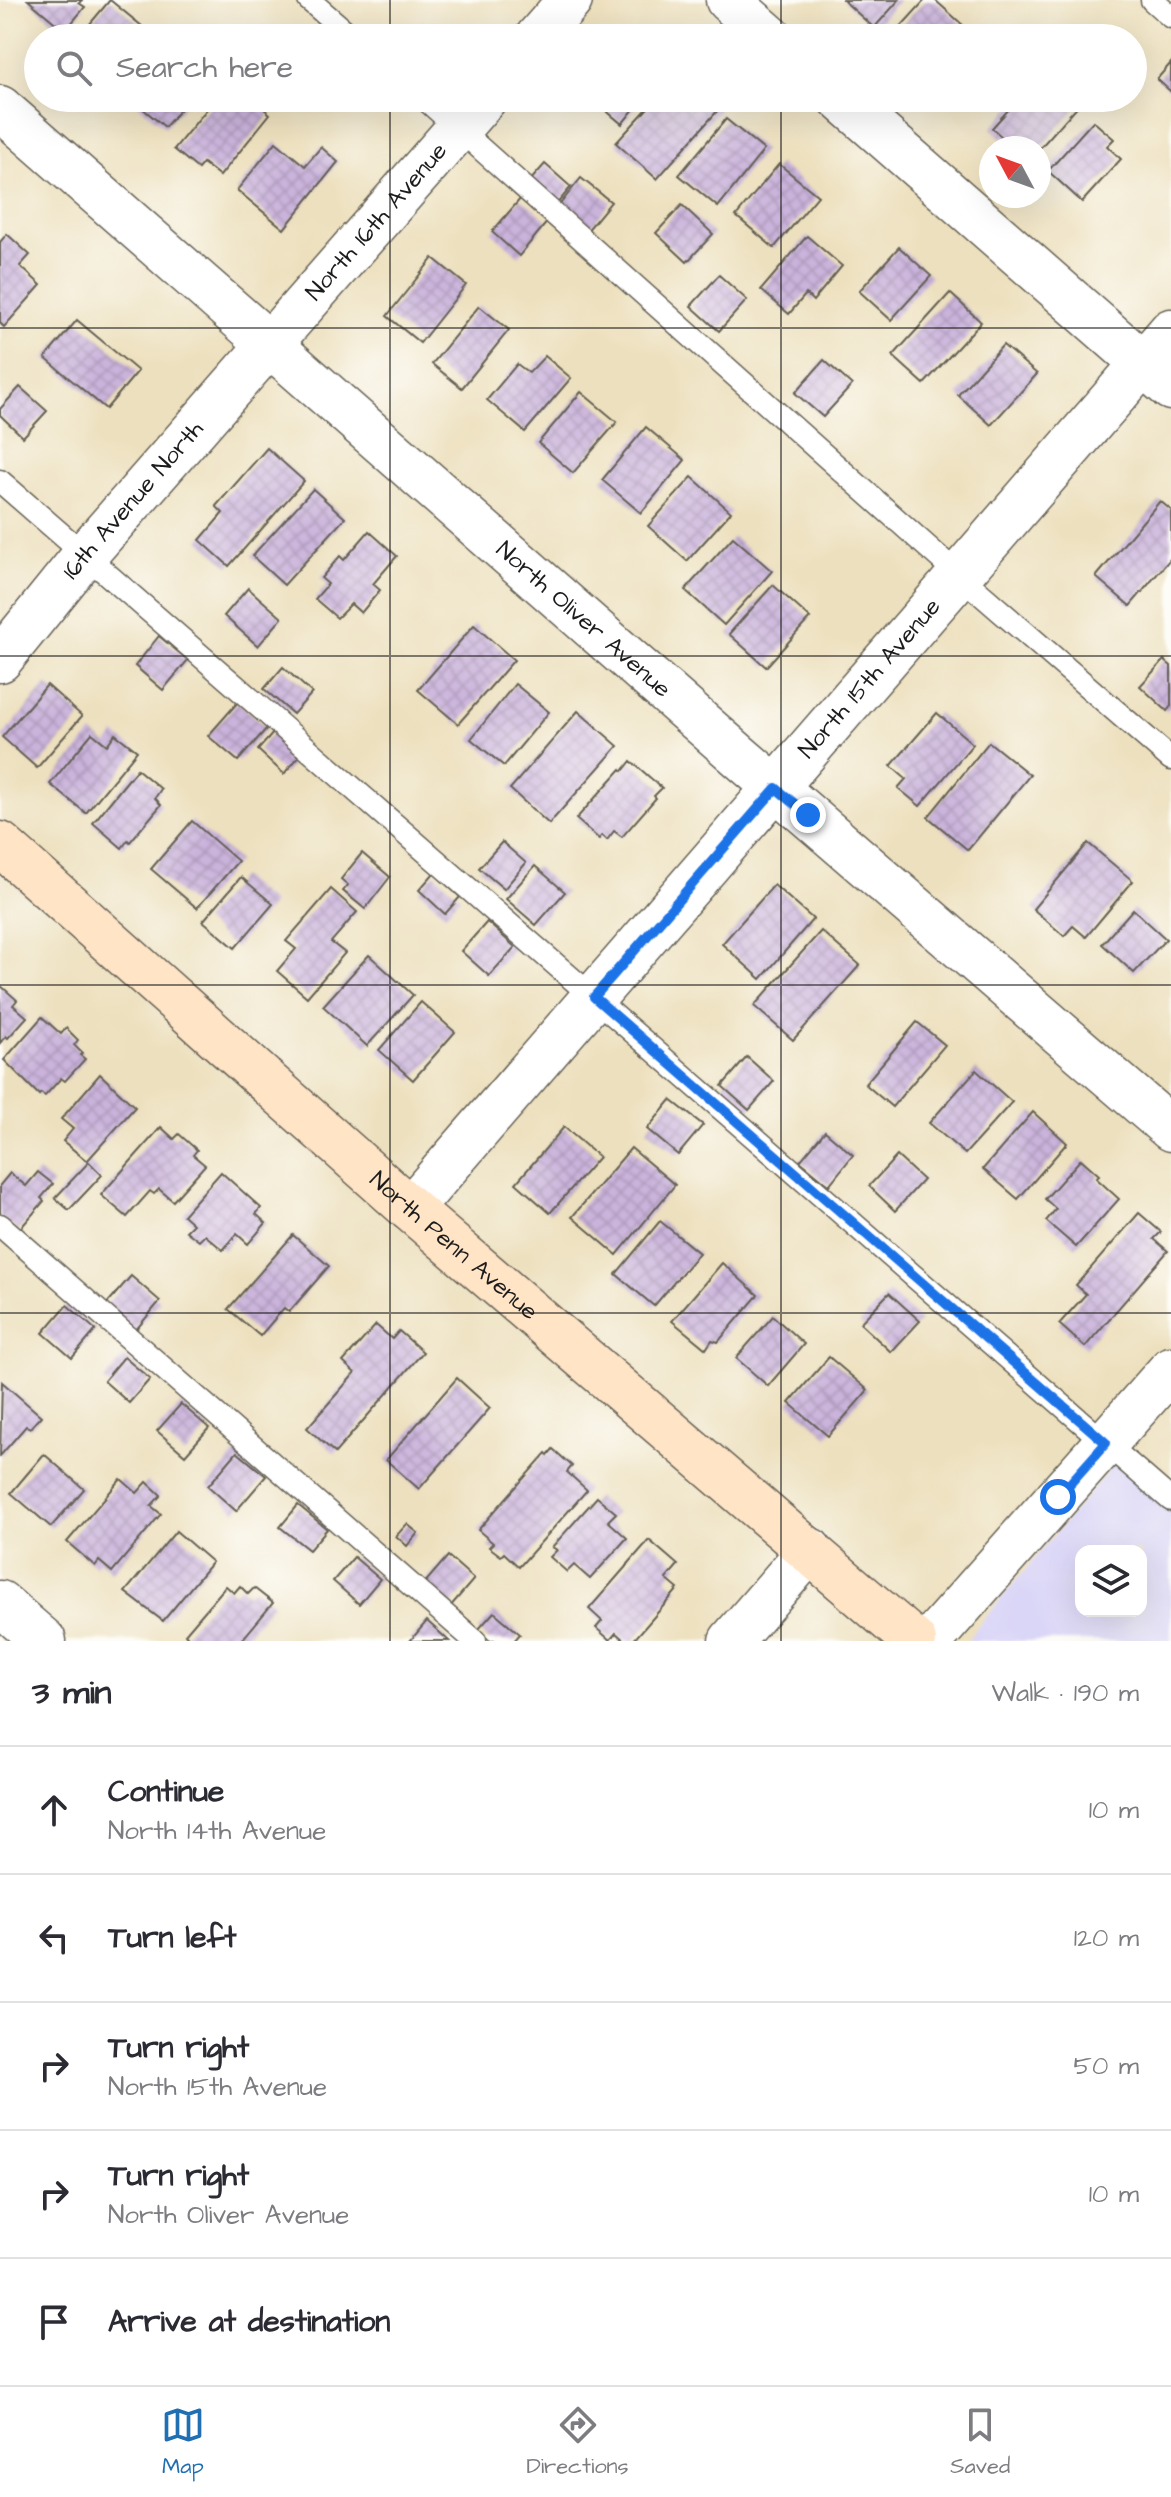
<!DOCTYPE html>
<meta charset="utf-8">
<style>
:root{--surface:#fff;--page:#f7f7f7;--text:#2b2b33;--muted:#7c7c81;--line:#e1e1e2;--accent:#1f6fb2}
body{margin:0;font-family:"Architects Daughter",sans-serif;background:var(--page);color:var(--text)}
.controls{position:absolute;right:24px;bottom:24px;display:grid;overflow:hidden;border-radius:16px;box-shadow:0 8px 32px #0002}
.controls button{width:72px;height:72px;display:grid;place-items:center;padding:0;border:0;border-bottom:2px solid var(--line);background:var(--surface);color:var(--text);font:40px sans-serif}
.compass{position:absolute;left:979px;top:136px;width:72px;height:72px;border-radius:50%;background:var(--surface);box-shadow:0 8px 32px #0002;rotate:311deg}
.stop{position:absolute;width:24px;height:24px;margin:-18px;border:6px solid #1a73e8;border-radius:50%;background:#fff}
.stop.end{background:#1a73e8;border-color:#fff;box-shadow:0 2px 8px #0008}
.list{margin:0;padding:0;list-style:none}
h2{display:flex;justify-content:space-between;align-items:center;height:104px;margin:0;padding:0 32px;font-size:34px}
h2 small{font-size:26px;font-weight:400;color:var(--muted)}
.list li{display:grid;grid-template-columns:52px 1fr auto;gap:24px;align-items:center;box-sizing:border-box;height:128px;padding:0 32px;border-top:2px solid var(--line)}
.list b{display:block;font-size:30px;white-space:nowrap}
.list p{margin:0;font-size:26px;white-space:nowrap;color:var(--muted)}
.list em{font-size:26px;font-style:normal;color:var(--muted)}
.icon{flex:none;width:44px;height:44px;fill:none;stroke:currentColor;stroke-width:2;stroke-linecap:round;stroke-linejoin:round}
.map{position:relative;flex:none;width:1171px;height:1641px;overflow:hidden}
.search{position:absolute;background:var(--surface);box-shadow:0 8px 32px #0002;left:24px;right:24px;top:24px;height:88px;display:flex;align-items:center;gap:20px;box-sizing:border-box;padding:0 28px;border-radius:44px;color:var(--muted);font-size:30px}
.sheet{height:744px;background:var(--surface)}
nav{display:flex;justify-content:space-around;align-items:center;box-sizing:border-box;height:112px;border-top:2px solid var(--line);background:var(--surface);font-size:22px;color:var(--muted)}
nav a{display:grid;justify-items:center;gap:4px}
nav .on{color:var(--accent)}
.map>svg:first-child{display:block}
</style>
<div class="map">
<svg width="1171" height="1641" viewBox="0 0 1171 1641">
<defs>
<pattern id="building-cross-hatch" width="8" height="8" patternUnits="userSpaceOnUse" patternTransform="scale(2)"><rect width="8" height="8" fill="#cbb4dc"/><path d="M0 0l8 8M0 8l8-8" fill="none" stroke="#ae9abc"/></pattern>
</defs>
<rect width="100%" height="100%" fill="#fdfcf7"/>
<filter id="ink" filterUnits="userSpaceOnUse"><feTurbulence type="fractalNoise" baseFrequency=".0125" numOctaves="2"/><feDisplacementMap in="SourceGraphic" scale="16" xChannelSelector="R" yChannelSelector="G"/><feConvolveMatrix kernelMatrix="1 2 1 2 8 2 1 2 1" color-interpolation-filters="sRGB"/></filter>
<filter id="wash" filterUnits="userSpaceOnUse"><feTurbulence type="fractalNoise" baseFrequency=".006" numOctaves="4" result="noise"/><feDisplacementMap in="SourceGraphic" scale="32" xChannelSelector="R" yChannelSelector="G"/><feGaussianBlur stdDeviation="1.8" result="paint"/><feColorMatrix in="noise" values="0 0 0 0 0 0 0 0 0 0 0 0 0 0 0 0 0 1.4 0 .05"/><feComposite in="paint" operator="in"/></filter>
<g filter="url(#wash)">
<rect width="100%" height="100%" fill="#ede0be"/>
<path fill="#dad6f7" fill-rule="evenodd" d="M1126,1449L1171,1489V1641H969L970,1636ZM1081,1551H1141V1611H1081Z"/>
<g id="blocks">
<g fill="url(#building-cross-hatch)">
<path d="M28,0H82L79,3L85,7L65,31Z"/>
<path d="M110,0L143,27L134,38H78Z"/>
<path d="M843,0H899L874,28Z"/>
<path d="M925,0H935L964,26L953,38H902L896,32Z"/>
<path d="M1171,63V92L1157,79Z"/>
<path d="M130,98H190L165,127Z"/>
<path d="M216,98H251L270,114L220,176L203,163L198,169L174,149Z"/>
<path d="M591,98H643L622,124Z"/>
<path d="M657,98H706L719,109L657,179L616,143Z"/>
<path d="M1019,98H1078L1082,101L1040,148H1014L992,128Z"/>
<path d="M726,119L764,150L718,207L679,175Z"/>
<path d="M1093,121L1114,139L1107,146L1121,159L1082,202L1048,171Z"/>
<path d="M276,142L305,166L321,147L338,162L284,229L237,190Z"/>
<path d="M545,164L571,187L556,205L529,182Z"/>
<path d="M779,164L818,196L774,248L736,216Z"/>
<path d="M581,178L611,202L586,232L557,208Z"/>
<path d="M521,198L548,221L519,256L492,232Z"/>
<path d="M682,205L713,234L687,262L656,233Z"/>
<path d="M7,234L30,255L20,266L41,285L4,327L0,323V242Z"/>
<path d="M807,236L842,266L813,301L806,294L789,314L761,290Z"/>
<path d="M899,247L931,276L891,320L859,291Z"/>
<path d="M433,258L466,285L420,343L387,316Z"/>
<path d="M719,275L747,300L719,331L691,306Z"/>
<path d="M950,293L981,322L924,384L893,356Z"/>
<path d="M479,306L509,330L462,388L432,364Z"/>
<path d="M77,320L138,371L106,409L45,358Z"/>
<path d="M1003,345L1037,374L991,425L958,395Z"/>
<path d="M545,356L571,378L525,432L487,400L517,364L529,373Z"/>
<path d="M824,360L852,385L823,417L795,393Z"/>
<path d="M20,387L47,411L23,437L0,415V409Z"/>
<path d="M581,392L617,422L573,473L538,443Z"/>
<path d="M646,427L685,460L641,513L602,480Z"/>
<path d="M267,448L304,481L229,566L200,540L223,513L216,506Z"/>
<path d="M692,477L731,512L687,561L648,526Z"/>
<path d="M313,489L345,518L284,585L252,556Z"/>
<path d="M1160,501L1171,510V558L1130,606L1096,577Z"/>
<path d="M369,531L397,556L373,584L380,590L361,613L351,604L337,618L315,599L328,584L321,578L340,556L344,560Z"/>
<path d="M733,537L772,571L724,625L685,590Z"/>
<path d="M773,585L810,618L766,667L729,634Z"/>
<path d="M248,588L282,618L258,646L224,616Z"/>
<path d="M474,625L514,660L458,724L418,690Z"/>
<path d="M159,636L188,660L163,690L135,666Z"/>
<path d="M1164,660L1171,666V706L1167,711L1140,686Z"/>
<path d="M283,667L312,693L293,714L264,689Z"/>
<path d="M515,684L549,712L504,766L471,739Z"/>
<path d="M47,685L82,716L37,768L2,737Z"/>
<path d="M238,702L267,728L238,761L208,736Z"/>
<path d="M578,711L618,746L549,824L510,789Z"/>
<path d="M937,713L973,744L920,806L898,788L906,779L891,766Z"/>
<path d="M275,731L301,754L284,774L258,750Z"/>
<path d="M92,733L107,745L115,734L137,751L86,813L50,784Z"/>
<path d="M989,742L1030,775L968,850L928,817Z"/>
<path d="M631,761L662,788L654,796L656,798L622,837L614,831L607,840L602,835L599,839L576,819L621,769L623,771Z"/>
<path d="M137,769L161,789L155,798L161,805L130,842L128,840L122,848L93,823Z"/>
<path d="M192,821L238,861L197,908L151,869Z"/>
<path d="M502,842L526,863L504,889L479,868Z"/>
<path d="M1088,843L1133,881L1086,937L1073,926L1064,936L1033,909Z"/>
<path d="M362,853L390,877L365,909L343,891L348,885L341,879Z"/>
<path d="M535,866L565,892L536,925L506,899Z"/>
<path d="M434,873L460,897L445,914L419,890Z"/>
<path d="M241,877L273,904L235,948L203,921Z"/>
<path d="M774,885L813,919L761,979L722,944Z"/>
<path d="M331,889L357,912L331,942L345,953L307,997L277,971L296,949L286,941Z"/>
<path d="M1133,909L1166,939L1134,973L1102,944Z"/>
<path d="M487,922L515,947L489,976L461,951Z"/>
<path d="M821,931L860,965L793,1040L754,1006Z"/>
<path d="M369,955L413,995L367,1046L323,1006Z"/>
<path d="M0,985L17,1000L13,1005L27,1017L8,1038L6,1036L0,1043Z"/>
<path d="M421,1002L455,1032L413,1080L379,1050Z"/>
<path d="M42,1017L61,1034L66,1028L78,1040L74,1045L82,1053L80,1055L85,1059L65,1081L61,1078L45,1096L41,1093L39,1095L4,1060Z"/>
<path d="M917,1022L945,1045L892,1107L865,1084Z"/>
<path d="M747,1057L774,1081L749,1110L722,1086Z"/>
<path d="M976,1070L1012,1102L965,1154L929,1123Z"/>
<path d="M100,1074L135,1107L87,1161L63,1141L73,1129L61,1119Z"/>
<path d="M671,1100L703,1125L678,1155L647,1129Z"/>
<path d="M1033,1112L1067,1143L1018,1199L983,1169Z"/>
<path d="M161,1127L174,1139L179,1134L197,1150L193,1155L205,1165L173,1201L159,1189L154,1194L150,1191L127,1217L101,1195Z"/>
<path d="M564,1127L599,1157L550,1213L516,1183Z"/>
<path d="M825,1131L853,1155L829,1185L800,1161Z"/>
<path d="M631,1148L675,1185L617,1255L572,1217Z"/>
<path d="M897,1156L923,1180L895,1211L869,1186Z"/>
<path d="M1081,1159L1099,1175L1096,1178L1119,1199L1076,1247L1046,1221L1056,1209L1045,1199Z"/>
<path d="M89,1162L102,1175L69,1210L55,1198Z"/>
<path d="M38,1172L53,1184L41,1198L44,1201L18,1231L0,1216V1185L10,1173L26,1186Z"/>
<path d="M221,1172L261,1208L256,1214L266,1223L248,1244L237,1234L223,1250L205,1235L199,1241L186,1231L193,1224L183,1215Z"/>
<path d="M1139,1213L1161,1232L1154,1239L1168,1251L1085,1347L1059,1324L1086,1294L1076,1285Z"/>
<path d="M660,1221L699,1253L654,1306L616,1274Z"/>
<path d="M293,1235L329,1266L289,1312L284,1308L260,1336L228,1309Z"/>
<path d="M722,1263L758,1295L718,1342L712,1340L706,1349L672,1321Z"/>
<path d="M131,1276L160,1301L135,1331L105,1306Z"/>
<path d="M889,1293L920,1321L891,1352L860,1323Z"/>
<path d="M67,1305L96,1330L72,1358L43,1333Z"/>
<path d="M773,1316L804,1344L768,1386L736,1358Z"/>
<path d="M376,1325L392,1339L399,1331L423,1352L335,1453L307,1428L355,1373L343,1362Z"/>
<path d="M124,1357L150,1379L129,1403L104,1381Z"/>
<path d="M829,1357L868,1390L828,1436L789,1403Z"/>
<path d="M457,1378L490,1408L419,1489L386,1460Z"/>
<path d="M2,1382L41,1416L30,1428L26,1426L0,1456Z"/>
<path d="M181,1404L209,1428L185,1455L157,1431Z"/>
<path d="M553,1449L572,1466L567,1472L587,1490L519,1567L504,1553L501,1556L489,1547L493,1543L478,1530L546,1453L548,1455Z"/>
<path d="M237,1452L266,1476L236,1511L208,1486Z"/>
<path d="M44,1454L84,1489L51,1527L11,1493Z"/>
<path d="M121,1479L137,1493L147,1482L161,1495L151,1506L161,1514L112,1572L99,1561L95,1566L67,1542Z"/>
<path d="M597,1497L616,1513L608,1521L627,1538L590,1579L574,1565L567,1572L550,1557L557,1550L552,1547Z"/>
<path d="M298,1505L327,1529L309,1550L280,1527Z"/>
<path d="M407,1524L418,1533L407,1546L396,1536Z"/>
<path d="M176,1531L212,1562L163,1621L125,1592Z"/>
<path d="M649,1540L678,1565L666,1579L678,1589L633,1641H625L616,1633L610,1640L596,1628L602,1621L589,1609Z"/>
<path d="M448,1556L474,1579L449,1608L423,1585Z"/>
<path d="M354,1557L380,1579L359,1604L333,1581Z"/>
<path d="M226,1586L234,1593L240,1586L248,1594L254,1588L273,1603L241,1641H183L187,1636L185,1634Z"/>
<path d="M494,1612L520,1634L514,1641H490L478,1630Z"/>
<path d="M427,1621L449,1641H410Z"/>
</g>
</g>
</g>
<g filter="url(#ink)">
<use href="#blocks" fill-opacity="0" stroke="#656155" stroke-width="2"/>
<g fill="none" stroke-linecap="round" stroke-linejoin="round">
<defs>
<g id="service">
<path d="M309,0L353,38"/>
<path d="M1152,0L1171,17"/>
<path d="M424,98L960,576L1171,759"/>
<path d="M0,481L1171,1500"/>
<path d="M0,1225L475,1641"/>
</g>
<g id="minor">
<path d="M728,0L771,38"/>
<path d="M537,38L570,0"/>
<path d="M840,98L1171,388"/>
<path id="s1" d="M0,108L739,756L1171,1129"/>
<path id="s2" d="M0,660L84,556L485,98"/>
<path id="s3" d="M410,1209L1171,331"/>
<path d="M0,1603L44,1641"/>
<path d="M731,1641L810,1550"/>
<path d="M930,1641L1171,1369"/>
</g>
<g id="secondary">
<path id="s4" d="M0,844L410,1209L914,1641"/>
</g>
</defs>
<use href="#service" stroke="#656155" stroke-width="25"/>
<use href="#minor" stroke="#656155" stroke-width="47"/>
<use href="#secondary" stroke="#656155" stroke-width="47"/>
<use href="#service" stroke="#fff" stroke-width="22"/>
<use href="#minor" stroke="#fff" stroke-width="44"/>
<use href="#secondary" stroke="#ffe4c6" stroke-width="44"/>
</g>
</g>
<g fill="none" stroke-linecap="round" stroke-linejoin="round" filter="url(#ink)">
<path stroke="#1a73e8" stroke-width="10" d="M808,815L776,788L594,997L1106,1443L1058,1497"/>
</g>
<path fill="none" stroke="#1c1c1c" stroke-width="2" stroke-opacity="0.55" d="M390,0V38M781,0V38M390,98V1641M781,98V1641M0,328H1171M0,656H1171M0,985H1171M0,1313H1171"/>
<g text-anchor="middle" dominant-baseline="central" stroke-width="7" stroke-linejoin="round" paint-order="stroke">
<g font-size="24" fill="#1c1c1c" stroke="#fdfcf7">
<text stroke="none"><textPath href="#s2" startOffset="578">North 16th Avenue</textPath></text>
<text stroke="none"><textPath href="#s2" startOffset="208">16th Avenue North</textPath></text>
<text stroke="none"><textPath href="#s1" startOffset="776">North Oliver Avenue</textPath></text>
<text stroke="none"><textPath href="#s3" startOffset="702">North 15th Avenue</textPath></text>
<text stroke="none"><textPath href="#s4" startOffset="606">North Penn Avenue</textPath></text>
</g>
</g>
</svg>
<div class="controls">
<button><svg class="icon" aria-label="layers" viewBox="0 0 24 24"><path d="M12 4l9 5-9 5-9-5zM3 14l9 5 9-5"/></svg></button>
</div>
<svg class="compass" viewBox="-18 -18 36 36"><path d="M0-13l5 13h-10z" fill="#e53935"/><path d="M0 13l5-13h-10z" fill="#7c7c81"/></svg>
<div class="stop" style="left:1058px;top:1497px"></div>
<div class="stop end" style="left:808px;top:815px"></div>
<div class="search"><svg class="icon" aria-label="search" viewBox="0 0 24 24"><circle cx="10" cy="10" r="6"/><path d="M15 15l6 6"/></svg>Search here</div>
</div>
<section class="sheet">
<h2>3 min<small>Walk · 190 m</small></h2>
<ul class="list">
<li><svg class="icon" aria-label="ahead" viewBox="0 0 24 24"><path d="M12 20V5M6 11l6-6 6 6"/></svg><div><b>Continue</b><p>North 14th Avenue</p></div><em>10 m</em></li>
<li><svg class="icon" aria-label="left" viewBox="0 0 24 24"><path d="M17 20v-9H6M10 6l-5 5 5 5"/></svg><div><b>Turn left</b></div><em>120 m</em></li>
<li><svg class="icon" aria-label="right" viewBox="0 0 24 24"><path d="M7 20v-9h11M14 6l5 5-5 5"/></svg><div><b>Turn right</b><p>North 15th Avenue</p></div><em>50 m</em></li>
<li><svg class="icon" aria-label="right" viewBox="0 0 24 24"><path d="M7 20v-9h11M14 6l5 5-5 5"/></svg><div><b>Turn right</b><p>North Oliver Avenue</p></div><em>10 m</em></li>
<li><svg class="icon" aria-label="arrive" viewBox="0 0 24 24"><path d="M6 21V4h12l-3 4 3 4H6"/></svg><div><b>Arrive at destination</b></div></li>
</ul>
</section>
<nav>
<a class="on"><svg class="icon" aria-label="map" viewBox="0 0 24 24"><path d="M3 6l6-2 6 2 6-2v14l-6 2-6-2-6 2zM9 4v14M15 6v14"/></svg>Map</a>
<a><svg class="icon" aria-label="directions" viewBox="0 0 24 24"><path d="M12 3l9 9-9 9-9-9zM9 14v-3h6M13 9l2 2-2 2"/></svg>Directions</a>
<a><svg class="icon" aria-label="saved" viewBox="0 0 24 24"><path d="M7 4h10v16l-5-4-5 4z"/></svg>Saved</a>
</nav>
